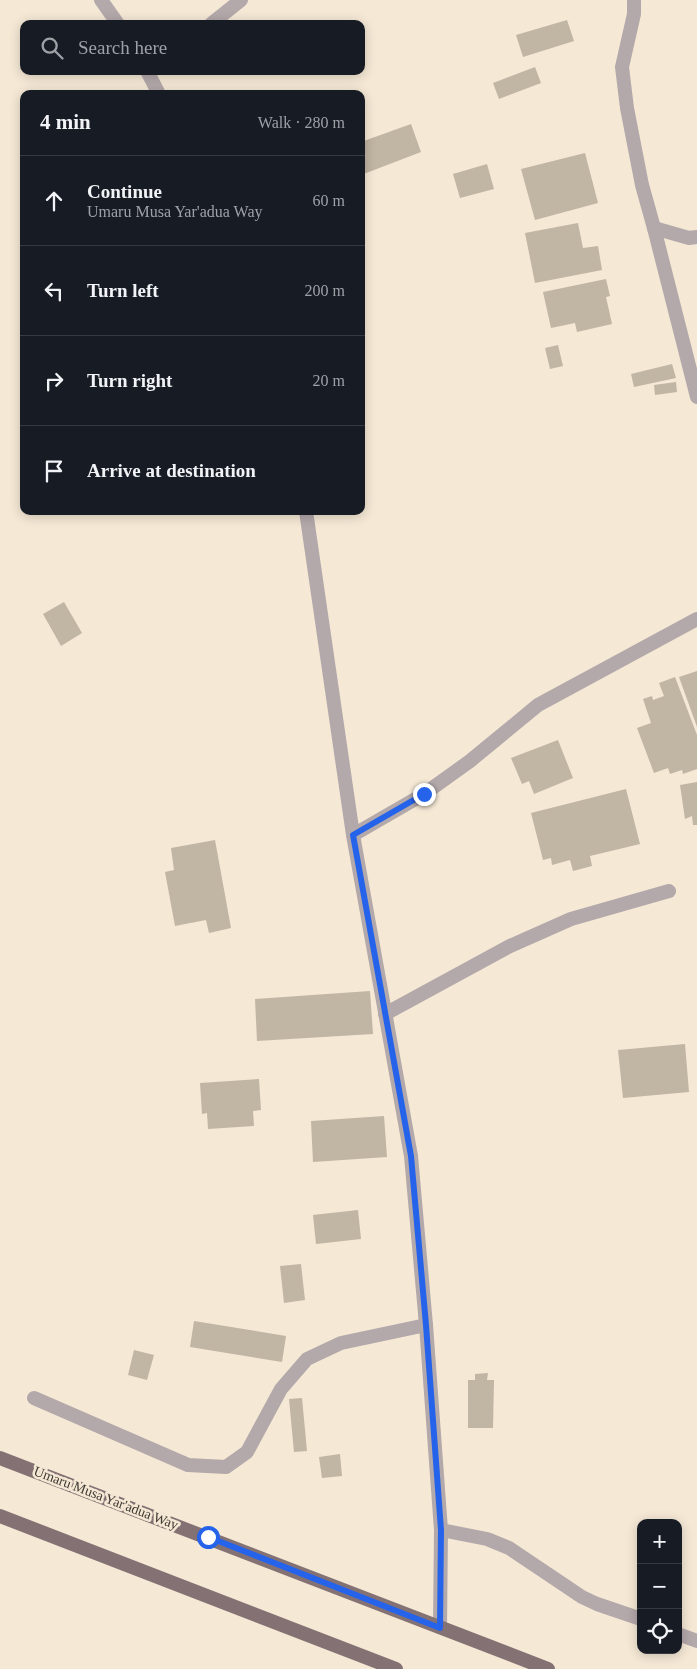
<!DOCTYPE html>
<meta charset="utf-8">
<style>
:root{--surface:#171b24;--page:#242831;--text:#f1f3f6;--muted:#9ea1a6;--line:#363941}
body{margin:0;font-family:Georgia,serif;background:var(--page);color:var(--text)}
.controls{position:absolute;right:15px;bottom:15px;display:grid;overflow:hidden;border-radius:10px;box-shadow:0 2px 12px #0003}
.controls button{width:45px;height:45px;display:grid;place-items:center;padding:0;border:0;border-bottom:1px solid var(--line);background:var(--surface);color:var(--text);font:25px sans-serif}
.stop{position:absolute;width:15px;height:15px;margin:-11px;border:4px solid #2563eb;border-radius:50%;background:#fff}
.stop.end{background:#2563eb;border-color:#fff;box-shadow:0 1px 5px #0008}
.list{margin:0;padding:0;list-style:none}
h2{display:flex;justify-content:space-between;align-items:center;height:65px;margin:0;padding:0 20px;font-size:21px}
h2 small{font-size:16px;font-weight:400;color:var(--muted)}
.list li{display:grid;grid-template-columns:32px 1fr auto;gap:15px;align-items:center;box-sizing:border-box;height:90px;padding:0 20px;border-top:1px solid var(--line)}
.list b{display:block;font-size:19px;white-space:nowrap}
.list p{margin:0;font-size:16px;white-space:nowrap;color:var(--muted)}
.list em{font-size:16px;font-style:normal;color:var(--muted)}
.icon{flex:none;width:28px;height:28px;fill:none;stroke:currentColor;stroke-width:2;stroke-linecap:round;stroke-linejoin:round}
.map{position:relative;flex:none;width:697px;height:1669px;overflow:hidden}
.search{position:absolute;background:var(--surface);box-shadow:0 2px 12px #0003;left:20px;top:20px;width:345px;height:55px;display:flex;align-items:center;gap:12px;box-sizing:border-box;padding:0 18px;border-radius:10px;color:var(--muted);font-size:19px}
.panel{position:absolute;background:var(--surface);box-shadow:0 2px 12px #0003;left:20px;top:90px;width:345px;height:425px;border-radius:10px}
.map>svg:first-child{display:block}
</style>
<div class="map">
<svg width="697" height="1669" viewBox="0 0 697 1669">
<rect width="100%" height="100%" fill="#f5e8d5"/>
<g fill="#c1b5a3">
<path d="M567,20L574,41L523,57L516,35Z"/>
<path d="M535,67L541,83L499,99L493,83Z"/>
<path d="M411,124L421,152L361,175V142Z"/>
<path d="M585,153L598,203L535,220L521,169Z"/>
<path d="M487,164L494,189L460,198L453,174Z"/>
<path d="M578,223L583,248L598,246L602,270L535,283L525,233Z"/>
<path d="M606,279L610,296L606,297L612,324L577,332L575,323L551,328L543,292Z"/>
<path d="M558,345L563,366L550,369L545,348Z"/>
<path d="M672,364L676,378L634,387L631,374Z"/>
<path d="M676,382L677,392L655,395L654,385Z"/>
<path d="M64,602L82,633L61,646L43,614Z"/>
<path d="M697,671V727L679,677Z"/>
<path d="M675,677L697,735V769L683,774L682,770L670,774L668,768L654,773L637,728L651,723L643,699L652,696L653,700L664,696L659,683Z"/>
<path d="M558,740L573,778L534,794L529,781L522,784L511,758Z"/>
<path d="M697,782V825H693L692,816L685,819L680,785Z"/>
<path d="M626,789L640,844L590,856L592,866L573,871L570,860L552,865L551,858L543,860L531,813Z"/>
<path d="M215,840L231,928L209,933L206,920L175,926L165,872L174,870L171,848Z"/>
<path d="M370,991L373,1034L257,1041L255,999Z"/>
<path d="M685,1044L689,1092L623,1098L618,1050Z"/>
<path d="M259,1079L261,1110L253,1111L254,1126L208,1129L207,1113L202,1114L200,1083Z"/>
<path d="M384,1116L387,1157L313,1162L311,1121Z"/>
<path d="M358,1210L361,1239L316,1244L313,1215Z"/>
<path d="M301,1264L305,1300L284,1303L280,1266Z"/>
<path d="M194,1321L286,1336L282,1362L190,1347Z"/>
<path d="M134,1350L154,1355L147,1380L128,1375Z"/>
<path d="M488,1373L487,1380H494L493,1428H468V1380H475V1374Z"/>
<path d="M302,1398L307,1451L294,1452L289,1399Z"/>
<path d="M340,1454L342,1476L322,1478L319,1457Z"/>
</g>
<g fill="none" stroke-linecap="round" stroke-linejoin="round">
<path stroke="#b3a8aa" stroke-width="14" d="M34,1398L188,1465L226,1467L247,1452L281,1389L307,1359L341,1343L426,1325"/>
<g stroke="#b3a8aa" stroke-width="14">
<path d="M101,0L118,24"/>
<path d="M634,0V14L622,67L627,108L642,185L654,228L697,397"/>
<path d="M211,24L241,0"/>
<path d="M147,71L159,94"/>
<path d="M654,228L689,238L697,237"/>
<path d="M306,511L353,835L411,1156L426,1325L441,1530L440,1627"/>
<path d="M353,835L424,794L470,761L538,705L697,619"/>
<path d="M385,1014L510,946L571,919L669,891"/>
<path d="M441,1530L487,1539L509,1548L582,1597L597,1604L641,1619"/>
<path d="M678,1634L697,1641"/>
</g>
<g stroke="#847174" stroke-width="14">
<path d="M0,1458L548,1669"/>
<path d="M0,1516L396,1669"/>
</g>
</g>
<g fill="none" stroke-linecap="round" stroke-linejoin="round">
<path stroke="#2563eb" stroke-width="6" d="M208,1537L440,1628L441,1530L426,1325L411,1156L353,835L424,794"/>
</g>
<g text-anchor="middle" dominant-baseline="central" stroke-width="5" stroke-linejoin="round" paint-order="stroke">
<g font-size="14" fill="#3e3932" stroke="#f5e8d5">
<text transform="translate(106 1498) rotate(21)">Umaru Musa Yar'adua Way</text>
</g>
</g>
</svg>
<div class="controls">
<button>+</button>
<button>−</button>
<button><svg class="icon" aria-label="locate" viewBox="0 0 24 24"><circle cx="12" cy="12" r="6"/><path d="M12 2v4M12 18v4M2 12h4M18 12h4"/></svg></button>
</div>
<div class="stop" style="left:208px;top:1537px"></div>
<div class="stop end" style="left:424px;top:794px"></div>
<div class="search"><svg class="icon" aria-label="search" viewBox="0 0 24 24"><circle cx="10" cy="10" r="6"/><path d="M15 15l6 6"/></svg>Search here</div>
<section class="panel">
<h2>4 min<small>Walk · 280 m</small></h2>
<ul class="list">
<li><svg class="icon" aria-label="ahead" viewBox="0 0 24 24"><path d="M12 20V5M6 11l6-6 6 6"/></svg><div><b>Continue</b><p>Umaru Musa Yar'adua Way</p></div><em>60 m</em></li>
<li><svg class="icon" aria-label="left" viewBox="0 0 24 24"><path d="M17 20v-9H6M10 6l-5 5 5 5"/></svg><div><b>Turn left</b></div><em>200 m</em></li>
<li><svg class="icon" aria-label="right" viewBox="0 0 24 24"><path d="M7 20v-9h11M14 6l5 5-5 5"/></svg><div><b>Turn right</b></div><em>20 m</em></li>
<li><svg class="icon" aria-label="arrive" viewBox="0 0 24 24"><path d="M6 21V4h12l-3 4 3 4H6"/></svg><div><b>Arrive at destination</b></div></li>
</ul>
</section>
</div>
